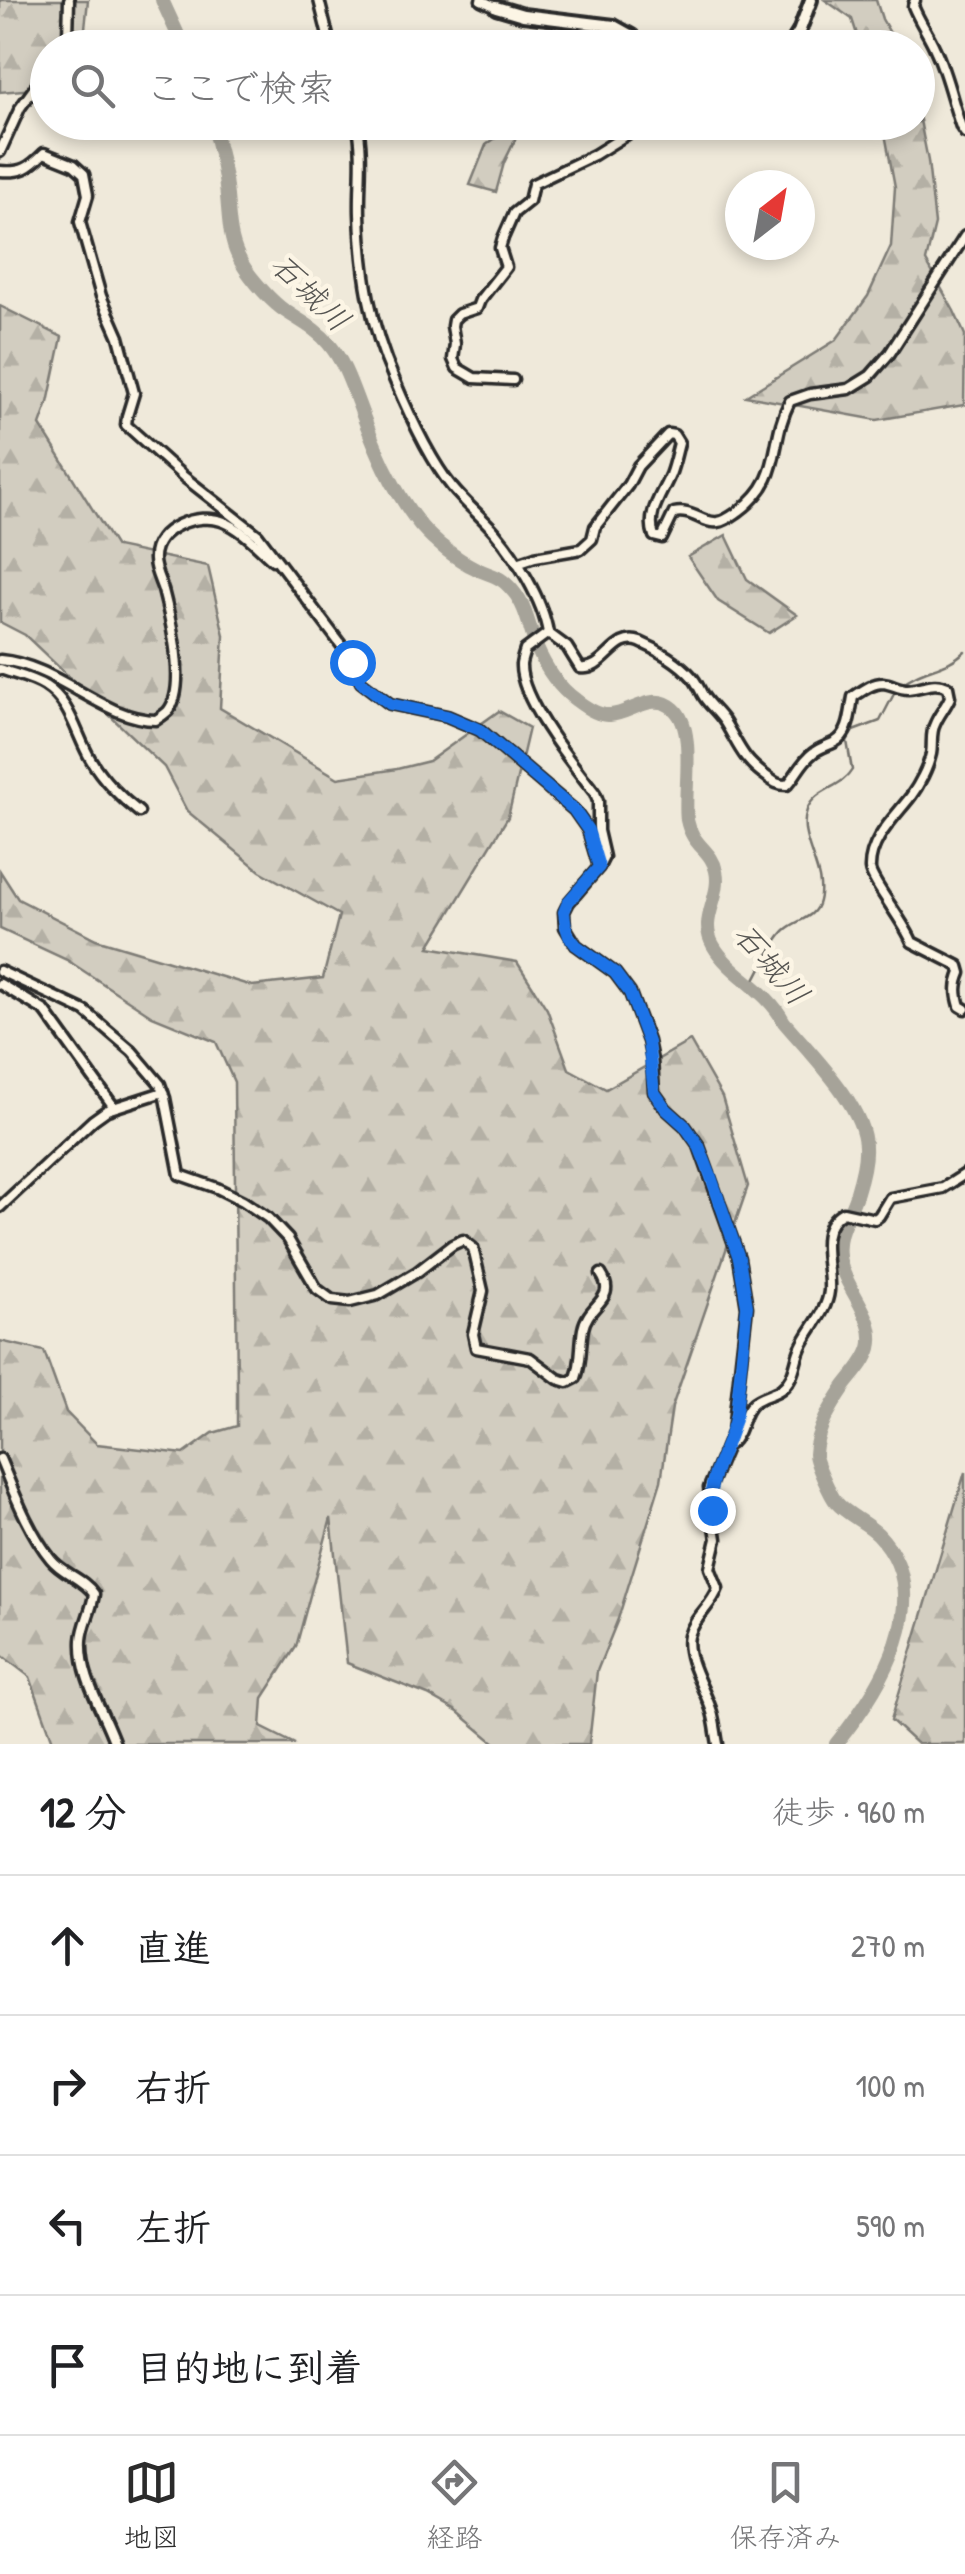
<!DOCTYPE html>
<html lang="ja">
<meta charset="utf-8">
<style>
:root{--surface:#fff;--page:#f6f6f6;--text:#202124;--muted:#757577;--line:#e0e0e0;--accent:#2b2b2b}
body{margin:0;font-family:"Patrick Hand","Klee One",sans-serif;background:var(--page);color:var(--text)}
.compass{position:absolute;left:725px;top:170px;width:90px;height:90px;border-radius:50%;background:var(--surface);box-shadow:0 5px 15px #0003;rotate:31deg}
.stop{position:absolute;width:30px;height:30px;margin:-22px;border:8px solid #1a73e8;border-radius:50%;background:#fff}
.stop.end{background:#1a73e8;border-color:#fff;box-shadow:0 2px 10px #0008}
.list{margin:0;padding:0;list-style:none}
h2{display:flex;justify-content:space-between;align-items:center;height:130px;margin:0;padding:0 40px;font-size:42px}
h2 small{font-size:32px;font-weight:400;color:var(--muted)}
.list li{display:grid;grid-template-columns:65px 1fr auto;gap:30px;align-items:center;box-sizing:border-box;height:140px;padding:0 40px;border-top:2px solid var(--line)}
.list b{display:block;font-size:38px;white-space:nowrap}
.list em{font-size:32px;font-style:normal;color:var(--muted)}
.icon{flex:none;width:55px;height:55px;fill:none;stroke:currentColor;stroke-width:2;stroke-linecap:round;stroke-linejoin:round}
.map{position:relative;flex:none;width:965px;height:1744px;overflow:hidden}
.search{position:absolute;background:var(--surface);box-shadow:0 5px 15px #0003;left:30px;right:30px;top:30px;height:110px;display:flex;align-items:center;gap:25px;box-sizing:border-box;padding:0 35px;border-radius:55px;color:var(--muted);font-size:38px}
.sheet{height:690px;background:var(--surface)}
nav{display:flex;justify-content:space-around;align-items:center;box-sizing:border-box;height:140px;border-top:2px solid var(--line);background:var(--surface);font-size:28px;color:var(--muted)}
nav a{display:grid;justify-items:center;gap:5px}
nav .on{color:var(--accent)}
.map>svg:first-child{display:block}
</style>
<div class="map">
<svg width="965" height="1744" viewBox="0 0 965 1744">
<defs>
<pattern id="forest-firs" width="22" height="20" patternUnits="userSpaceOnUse" patternTransform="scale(2.5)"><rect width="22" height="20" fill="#d2cdc0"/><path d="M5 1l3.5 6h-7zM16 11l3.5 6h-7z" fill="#b4b0a5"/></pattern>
</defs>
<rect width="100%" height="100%" fill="#efe9da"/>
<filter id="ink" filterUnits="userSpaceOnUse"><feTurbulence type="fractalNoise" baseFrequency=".01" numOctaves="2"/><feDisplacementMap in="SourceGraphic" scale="20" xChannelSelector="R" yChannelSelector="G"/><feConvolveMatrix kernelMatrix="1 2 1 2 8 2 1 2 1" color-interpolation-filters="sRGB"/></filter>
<g filter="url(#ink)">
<g fill="url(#forest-firs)" stroke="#7e7c76" stroke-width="2.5">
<path d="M0,0H88L83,47L48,48L47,88L0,92Z"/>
<path d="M825,0H876L882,19L898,47H861L852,19Z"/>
<path d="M918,110L928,161L935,224L926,261L954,311L965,335L964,405L877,420L746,396L836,340L868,296L891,246L895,187L883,123L918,122Z"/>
<path d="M517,122L523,123L504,163L496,192L470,185L486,145Z"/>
<path d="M0,306L62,337L48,403L40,425L116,547L208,566L224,635L220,708L338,778L397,769L429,761L499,711L529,728L508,817L429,947L517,962L547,1009L569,1069L606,1089L690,1041L722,1097L748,1186L672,1407L661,1481L618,1619L597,1671L589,1744H496L458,1712L428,1695L347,1663L331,1518L296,1647L263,1698L261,1727L295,1744H54L30,1677L0,1654V1341L44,1351L66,1412L97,1444L184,1454L213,1433L237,1426V1393L234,1082L216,1042L152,1016L67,960L0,929V871L18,899L96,939L252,986L323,978L339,915L260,871L187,811L164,767L25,635L0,622Z"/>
<path d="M726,535L747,579L797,615L769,633L718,601L688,557Z"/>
<path d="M965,1472V1744H917L891,1720Z"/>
</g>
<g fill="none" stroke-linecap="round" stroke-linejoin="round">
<g stroke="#75736d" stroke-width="2.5">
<path d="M901,685C920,668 946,670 965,651"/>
<path d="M753,983C761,969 773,941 785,930C797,919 815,919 819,901C827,870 796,839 807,810C814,789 842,788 852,770L847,741L853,731L880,721L896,690"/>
</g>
<g stroke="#a6a399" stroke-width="14">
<path d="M162,0L184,48"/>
<path d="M211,122C219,146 225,172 227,196C229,217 229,237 238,256C245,272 267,297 281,308C298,320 316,328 329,344C344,362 351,384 359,405C375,448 392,490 421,526C435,542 456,559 475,568C492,577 499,574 513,591C526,606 529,627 536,646C545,667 558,687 576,700C585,707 598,716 610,715C631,714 653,690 674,709C697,730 683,791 687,820C692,846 712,850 716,871C722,897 698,919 713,945C730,975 766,988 784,1022C810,1053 865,1106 865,1147C866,1161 861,1179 857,1192C850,1215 836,1231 839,1256C843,1288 878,1317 870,1348C866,1362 854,1374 845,1386C832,1405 816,1430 815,1454C815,1462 831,1496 836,1502C847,1515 866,1522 878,1534C939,1597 880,1690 836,1744"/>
</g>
<defs>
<g id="street">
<path d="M319,0L331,48"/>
<path d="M481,0L496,7"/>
<path d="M915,0L913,6C920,23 928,33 935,49C947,74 952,101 961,127L965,133"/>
<path d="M63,48L68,37L69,0"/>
<path d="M357,122C364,153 359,183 360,214C362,273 370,325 394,379C408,412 430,460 452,487C465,503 481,516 495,532C516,557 543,600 548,633L567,647L580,668C605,672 614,632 640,642C657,649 680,663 692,677C697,682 700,691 704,697C710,706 718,712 724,721C739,745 741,758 766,776C774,782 777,785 787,785C796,776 801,762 813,753C819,748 827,746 835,742C850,734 850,713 853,697C862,691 872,683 883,683C892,684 899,689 908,689C923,688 933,680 948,687L950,697C946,707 939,714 935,724C930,733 933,744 931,754C928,768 919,785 911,796C896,816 869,840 870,869C871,881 905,923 912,942L959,966L961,973C956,985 956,993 960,1006L965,1009"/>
<path d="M0,152L20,108L48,69"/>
<path d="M0,171C22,173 29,168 44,153L74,165L84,174L88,195L80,222L101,296L119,337L134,393L127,416L126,425L184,477L258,535L345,650L361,682L390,704L447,716L480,730L574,810L588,830L599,867"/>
<path d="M513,380L474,378L457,368L453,359L455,344L452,326L453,320L459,314L477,308L480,300L506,267L500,248L503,238L514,213L529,201L533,184L594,155L634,130L639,122"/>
<path d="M517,563L535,557L581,549L592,539L595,527L628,485L638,466L668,434L674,435L679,443C676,454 674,465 670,475C661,496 646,514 654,536L662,538L674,513C693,509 702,524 718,522C726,521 733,515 739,511C785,477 768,444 790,401L810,394L849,389L870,376L890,353L965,236"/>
<path d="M548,633L525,650C524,653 521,662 521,665C520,700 574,766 595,793L598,801V831L604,857L599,867L569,902L564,912L565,927L576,945L615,973L630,993L648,1041L652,1060L654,1092L666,1109L685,1126L699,1146L739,1258L747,1307L733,1431L709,1488L717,1539L710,1568L718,1588C712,1606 694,1617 689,1636C684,1658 706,1691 712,1712C715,1722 716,1734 718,1744"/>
<path d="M0,660C58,665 104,720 156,720C159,718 166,713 168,711C188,687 170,617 163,590C160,581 154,569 154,560C152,528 199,511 224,522C242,529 258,547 273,560"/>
<path d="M0,669C14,674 33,678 45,686C71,702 76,735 91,760C102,779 122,799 139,812"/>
<path d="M0,971L85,1011L132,1051L160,1084L165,1098L180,1175L217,1188L243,1201L268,1218L288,1239L317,1289L332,1300L350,1302L378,1295L417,1272L452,1245L463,1240L473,1248L483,1291L473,1334L476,1348L530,1358L558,1379L568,1382L576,1378C582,1362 580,1346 583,1329C588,1303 618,1300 601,1274"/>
<path d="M0,984L45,1011L114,1107"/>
<path d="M0,1207L93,1120L107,1110L163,1092"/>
<path d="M730,1444C743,1432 741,1413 753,1403C761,1396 773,1395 781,1389C796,1377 794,1362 801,1347C809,1329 827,1312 829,1291C831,1265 814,1228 843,1212L875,1219L879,1216L890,1198L943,1188L965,1174"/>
<path d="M0,1459C14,1492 28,1531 51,1559C63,1574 83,1578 94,1594C92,1610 83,1625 82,1640C80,1678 103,1710 115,1744"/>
</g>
<g id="secondary">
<path d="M496,7L523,15L614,26L632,36L639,48"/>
<path d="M789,48L799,32L811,0"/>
</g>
</defs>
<use href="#street" stroke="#2b2b2b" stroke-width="15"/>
<use href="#secondary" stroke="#2b2b2b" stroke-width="18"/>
<use href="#street" stroke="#fcf5e5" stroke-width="8"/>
<use href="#secondary" stroke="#fcf5e5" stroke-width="10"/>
</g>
</g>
<g fill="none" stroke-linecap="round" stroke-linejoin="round" filter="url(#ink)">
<path stroke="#1a73e8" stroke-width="12" d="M352,662L361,682L390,704L447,716L480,730L574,810L588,830L599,867L568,902L564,912L566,927L569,936L576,945L615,973L630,993L648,1042L654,1092L666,1109L685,1126L699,1146L710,1174L739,1258L747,1306L736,1414C730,1448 705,1475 712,1510"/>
</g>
<g text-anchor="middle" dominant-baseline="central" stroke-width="9" stroke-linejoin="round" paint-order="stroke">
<g font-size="32" font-style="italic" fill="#565552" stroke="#fcf5e5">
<text transform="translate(311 292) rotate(44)">石城川</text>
<text transform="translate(772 964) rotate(49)">石城川</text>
</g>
</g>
</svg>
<svg class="compass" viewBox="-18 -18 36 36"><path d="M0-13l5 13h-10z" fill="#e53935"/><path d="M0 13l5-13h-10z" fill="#757577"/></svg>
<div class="stop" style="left:352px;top:662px"></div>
<div class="stop end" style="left:712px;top:1510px"></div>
<div class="search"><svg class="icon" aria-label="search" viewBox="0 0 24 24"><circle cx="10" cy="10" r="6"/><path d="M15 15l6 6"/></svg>ここで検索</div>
</div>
<section class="sheet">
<h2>12 分<small>徒歩 · 960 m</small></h2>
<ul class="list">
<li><svg class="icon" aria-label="ahead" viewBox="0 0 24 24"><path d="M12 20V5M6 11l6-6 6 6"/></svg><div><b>直進</b></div><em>270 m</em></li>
<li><svg class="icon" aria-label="right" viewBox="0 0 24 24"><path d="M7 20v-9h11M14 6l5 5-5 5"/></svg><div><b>右折</b></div><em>100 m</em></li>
<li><svg class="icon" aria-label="left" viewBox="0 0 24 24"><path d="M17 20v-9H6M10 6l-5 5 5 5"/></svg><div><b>左折</b></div><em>590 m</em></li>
<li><svg class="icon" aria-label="arrive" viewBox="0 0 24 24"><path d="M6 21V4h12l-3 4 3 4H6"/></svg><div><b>目的地に到着</b></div></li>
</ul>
</section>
<nav>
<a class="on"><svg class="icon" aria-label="map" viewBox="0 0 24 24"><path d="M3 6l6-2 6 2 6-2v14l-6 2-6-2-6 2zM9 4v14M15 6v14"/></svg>地図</a>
<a><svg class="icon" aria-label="directions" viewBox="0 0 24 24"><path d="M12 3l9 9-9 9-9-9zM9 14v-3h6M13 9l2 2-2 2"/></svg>経路</a>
<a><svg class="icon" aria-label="saved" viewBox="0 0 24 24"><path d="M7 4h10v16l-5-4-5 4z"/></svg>保存済み</a>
</nav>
